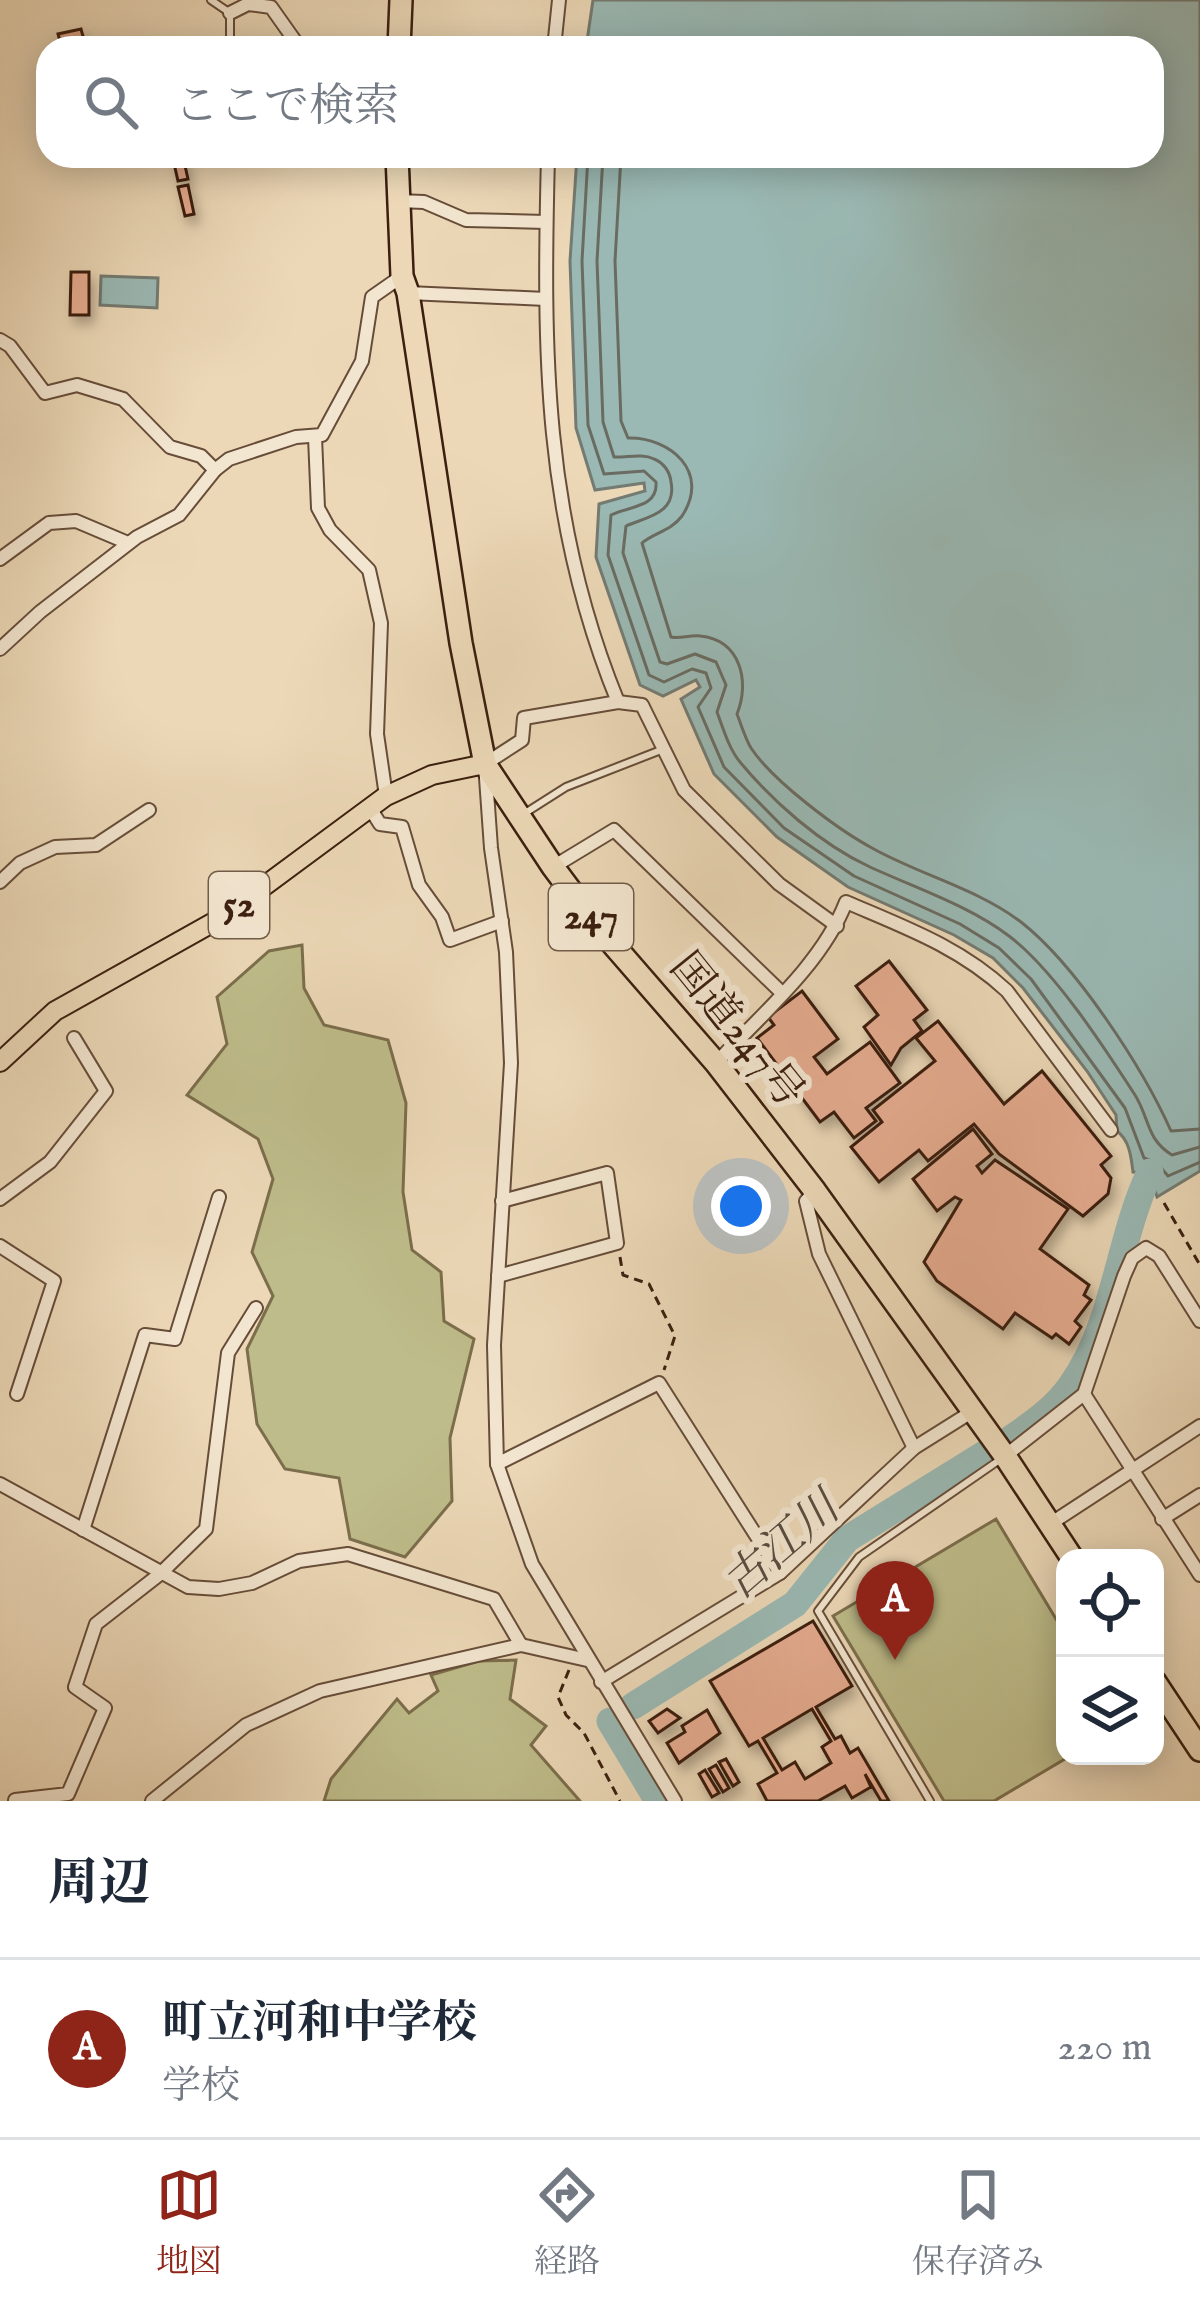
<!DOCTYPE html>
<html lang="ja">
<meta charset="utf-8">
<style>
:root{--surface:#fff;--page:#f6f6f7;--text:#1f2937;--muted:#747a83;--line:#e0e1e3;--accent:#8f2418}
body{margin:0;font-family:"IM FELL English","Noto Serif JP",serif;background:var(--page);color:var(--text)}
.controls{position:absolute;right:36px;bottom:36px;display:grid;overflow:hidden;border-radius:24px;box-shadow:0 6px 30px #0003}
.controls button{width:108px;height:108px;display:grid;place-items:center;padding:0;border:0;border-bottom:3px solid var(--line);background:var(--surface);color:var(--text);font:60px sans-serif}
.you{position:absolute;left:741px;top:1206px;width:42px;height:42px;margin:-30px;border:9px solid #fff;border-radius:50%;background:#1a73e8;box-shadow:0 0 0 18px #1a73e833}
.badge{display:grid;place-items:center;width:78px;height:78px;border-radius:50%;background:var(--accent);color:#fff;font-size:39px;font-weight:700}
.pin{position:absolute;translate:-50% -99px;filter:drop-shadow(0 3px 6px #0008)}
.pin::after{content:'';position:absolute;top:63px;width:42px;height:36px;background:inherit;clip-path:polygon(0 0,100% 0,50% 100%)}
.list{margin:0;padding:0;list-style:none}
h2{display:flex;justify-content:space-between;align-items:center;height:156px;margin:0;padding:0 48px;font-size:51px}
h2 small{font-size:39px;font-weight:400;color:var(--muted)}
.list li{display:grid;grid-template-columns:78px 1fr auto;gap:36px;align-items:center;box-sizing:border-box;height:180px;padding:0 48px;border-top:3px solid var(--line)}
.list b{display:block;font-size:45px;white-space:nowrap}
.list p{margin:0;font-size:39px;white-space:nowrap;color:var(--muted)}
.list em{font-size:39px;font-style:normal;color:var(--muted)}
.icon{flex:none;width:66px;height:66px;fill:none;stroke:currentColor;stroke-width:2;stroke-linecap:round;stroke-linejoin:round}
.map{position:relative;flex:none;width:1200px;height:1801px;overflow:hidden}
.search{position:absolute;background:var(--surface);box-shadow:0 6px 30px #0003;left:36px;right:36px;top:36px;height:132px;display:flex;align-items:center;gap:30px;box-sizing:border-box;padding:0 42px;border-radius:36px;color:var(--muted);font-size:45px}
.sheet{height:336px;background:var(--surface)}
nav{display:flex;justify-content:space-around;align-items:center;box-sizing:border-box;height:168px;border-top:3px solid var(--line);background:var(--surface);font-size:33px;color:var(--muted)}
nav a{display:grid;justify-items:center;gap:6px}
nav .on{color:var(--accent)}
.map>svg:first-child{display:block}
</style>
<div class="map">
<svg width="1200" height="1801" viewBox="0 0 1200 1801">
<defs>
<filter id="shadow"><feDropShadow dx="4.5" dy="8" stdDeviation="6" flood-color="#0004"/></filter>
</defs>
<rect width="100%" height="100%" fill="#ecd8b7"/>
<filter id="stains"><feTurbulence type="fractalNoise" baseFrequency=".00167" numOctaves="4"/><feColorMatrix values="0 0 0 0 .2 0 0 0 0 .09 0 0 0 0 .02 0 0 0 .5 -.17"/></filter>
<radialGradient id="worn" r=".72"><stop offset=".6" stop-color="#630" stop-opacity="0"/><stop offset="1" stop-color="#630" stop-opacity=".3"/></radialGradient>
<g fill="#bebc8a" stroke="#7c6e4c" stroke-width="3">
<path d="M302,945L304,988L324,1025L388,1040L406,1103L403,1192L412,1250L441,1272L444,1321L474,1339L450,1438L452,1501L405,1557L350,1539L339,1478L285,1469L257,1424L247,1349L273,1296L252,1252L273,1179L258,1139L187,1095L227,1044L217,997L269,951Z"/>
<path d="M996,1519L1065,1634V1756H1070L994,1801H944L833,1616Z"/>
<path d="M516,1660L510,1699L546,1726L531,1745L580,1801H324L331,1779L397,1699L409,1713L438,1691L431,1675L479,1661Z"/>
</g>
<g fill="#9ab9b4" stroke="#747b72" stroke-width="3">
<path d="M593,0H1200V1171L1157,1197L1150,1173L1133,1172C1131,1157 1130,1141 1117,1131L1116,1115L1087,1071L1023,988L993,958L954,935L848,887L777,837L714,774L681,699L700,687L696,680L663,696L640,685L596,557L599,504L645,491L644,483L595,490L576,428L570,261L577,156H1152V48H586Z"/>
<path d="M101,276L158,278L157,308L100,305Z"/>
</g>
<g fill="none" stroke-linecap="round" stroke-linejoin="round">
<g stroke="#6a6c62" stroke-width="3">
<path d="M588,156L582,261L588,425L604,474L644,471L656,482C658,508 629,506 611,515L608,555L649,675L664,682L692,669L706,673L711,688L698,707L724,767L784,828L854,876L960,924L999,948L1031,979L1125,1108L1144,1158L1157,1163L1168,1176L1200,1162"/>
<path d="M603,156L597,261L603,422L614,457C626,458 642,453 654,459C664,463 670,472 671,482C677,514 646,517 626,526L623,553L660,662L667,664L695,654L716,662L726,685L717,712C723,728 729,749 740,762C773,802 821,844 868,866C915,888 968,905 1009,936C1054,970 1104,1047 1135,1095C1150,1119 1146,1139 1172,1155L1200,1147"/>
<path d="M621,156L615,261L621,421L628,438C670,437 711,472 682,516C671,531 653,533 642,543L671,637C680,639 689,635 700,636C741,640 750,682 737,714C741,724 745,738 751,748C773,781 837,829 872,848C920,875 976,888 1021,922C1076,965 1143,1068 1171,1131L1200,1129"/>
</g>
<g stroke="#9ab9b4" stroke-width="27">
<path d="M1009,1440C1032,1424 1056,1408 1072,1384C1115,1322 1118,1240 1150,1172"/>
<path d="M633,1706L795,1604L847,1539L986,1453"/>
<path d="M610,1721L658,1801"/>
</g>
</g>
<g fill="#e5ab8f" stroke="#3b1f0f" stroke-width="3" fill-rule="evenodd" filter="url(#shadow)">
<path d="M81,29L84,40L61,45L58,34Z"/>
<path d="M183,157L188,179L178,181L173,159Z"/>
<path d="M188,185L194,214L185,216L178,187Z"/>
<path d="M71,272H89V315H70Z"/>
<path d="M889,961L927,1010L914,1020L922,1031L901,1048L891,1065L864,1027L878,1015L856,986Z"/>
<path d="M802,991L838,1039L814,1057L827,1074L870,1042L900,1083L866,1108L876,1121L854,1138L834,1112L820,1122L757,1038L774,1025L768,1017Z"/>
<path d="M938,1021L1004,1104L1042,1071L1111,1156L1101,1165L1111,1178L1108,1194L1083,1216L999,1154L974,1124L928,1161L919,1150L879,1182L851,1147L882,1122L873,1110L935,1061L916,1038Z"/>
<path d="M973,1129L992,1154L977,1166L982,1173L995,1160L1068,1209L1040,1249L1089,1285L1084,1295L1091,1300L1075,1321L1081,1327L1069,1344L1056,1334L1052,1338L1015,1313L1003,1329L937,1281L924,1262L961,1200L955,1197L937,1211L913,1179Z"/>
<path d="M813,1621L852,1686L816,1707L835,1739L841,1736L850,1753L858,1748L889,1801H881L865,1774L871,1787L852,1798L845,1786L818,1801H767L758,1784L777,1773L758,1741L749,1746L710,1681ZM812,1709L831,1741L822,1747L831,1763L805,1779L795,1762L782,1770L763,1738Z"/>
<path d="M667,1709L680,1718L658,1733L649,1721Z"/>
<path d="M707,1710L720,1733L679,1763L667,1743L685,1732L682,1726Z"/>
<path d="M726,1759L739,1782L733,1786L719,1762Z"/>
<path d="M716,1765L729,1788L723,1792L709,1769Z"/>
<path d="M705,1770L719,1793L712,1797L699,1774Z"/>
</g>
<g fill="none" stroke-linecap="round" stroke-linejoin="round">
<defs>
<g id="service">
<path d="M211,0L230,13V48"/>
<path d="M522,815L566,787L661,750"/>
<path d="M930,1801L818,1611L859,1557L998,1461"/>
</g>
<g id="minor">
<path d="M230,13L248,4L271,7L300,48"/>
<path d="M554,48L559,0"/>
<path d="M548,156C543,351 543,519 618,702"/>
<path d="M398,201L424,202L466,220L546,222"/>
<path d="M408,293L546,299"/>
<path d="M0,340L10,346L45,393L77,385L123,399L170,447L201,456L215,470"/>
<path d="M315,437L318,508L330,530L369,570L381,623L377,734L386,796"/>
<path d="M0,559L49,523L76,521L128,543"/>
<path d="M0,649L40,612L137,537L179,515L215,470L229,459L296,437L322,435L362,361L372,297L402,276"/>
<path d="M370,808L380,824L402,827L419,885L442,917L450,940L502,921"/>
<path d="M553,867L614,830L782,993"/>
<path d="M0,882L20,863L55,847L96,845L149,810"/>
<path d="M716,1063C761,1015 822,964 846,902C904,927 960,947 1007,991L1111,1130"/>
<path d="M815,1191L806,1201L819,1254L914,1448"/>
<path d="M0,1199L50,1162L106,1091L74,1038"/>
<path d="M0,1246L54,1281L17,1394"/>
<path d="M498,1276L617,1243L607,1173L502,1201"/>
<path d="M1084,1394L1200,1575"/>
<path d="M1005,1456L1084,1394L1124,1276L1132,1258L1146,1248L1159,1256L1200,1321"/>
<path d="M497,1464L659,1383L780,1573"/>
<path d="M0,1484L188,1587L219,1589L252,1583L299,1561L348,1554L494,1599L521,1645"/>
<path d="M1162,1519L1200,1495"/>
<path d="M1050,1524L1200,1426"/>
<path d="M83,1530L145,1335L175,1339L219,1197"/>
<path d="M601,1682L780,1573L914,1448L973,1411"/>
<path d="M15,1800L68,1794L105,1708L75,1687L96,1624L160,1574L206,1529L228,1353L256,1308"/>
<path d="M152,1801L246,1725L320,1691L521,1645L587,1660"/>
<path d="M675,1801L532,1564L497,1464L494,1345L511,1063L506,952L491,848L485,764L522,740L524,718L618,702L642,705L684,790L779,884L837,926"/>
</g>
<path id="primary" d="M0,1062L55,1011L221,918L386,796L432,775L485,764"/>
<g id="trunk">
<path d="M399,48L401,0"/>
<path d="M397,156L402,276L408,293L461,643L485,764L553,867L597,926L716,1063L815,1191L1005,1456L1072,1558"/>
<path d="M1155,1682L1200,1750"/>
</g>
</defs>
<use href="#service" stroke="#674d39" stroke-width="10"/>
<use href="#minor" stroke="#674d39" stroke-width="16"/>
<use href="#primary" stroke="#3b1f0f" stroke-width="22"/>
<use href="#trunk" stroke="#3b1f0f" stroke-width="26"/>
<g stroke="#3b1f0f" stroke-width="3" stroke-dasharray="9 6" stroke-linecap="butt">
<path d="M1164,1203L1200,1265"/>
<path d="M620,1257L623,1275L649,1284L675,1336L664,1370"/>
<path d="M569,1670L558,1697L566,1715L584,1733L620,1801"/>
</g>
<use href="#service" stroke="#f3e6d0" stroke-width="6"/>
<use href="#minor" stroke="#f3e6d0" stroke-width="12"/>
<use href="#primary" stroke="#ecd8b7" stroke-width="18"/>
<use href="#trunk" stroke="#ecd8b7" stroke-width="21"/>
</g>
<g text-anchor="middle" dominant-baseline="central" stroke-width="12" stroke-linejoin="round" paint-order="stroke">
<g fill="#f3e6d0" stroke="#725b49" stroke-width="3">
<rect x="209" y="872" width="60" height="66" rx="9"/>
<rect x="549" y="884" width="84" height="66" rx="9"/>
</g>
<g font-size="39" font-weight="bold" fill="#3b1f0f">
<text x="239" y="905">52</text>
<text x="591" y="917">247</text>
</g>
<g font-size="42" fill="#3b1f0f" stroke="#f3e6d0">
<text transform="translate(736 1031) rotate(51)">国道247号</text>
</g>
<g font-size="45" font-style="italic" fill="#584d41" stroke="#f3e6d0">
<text transform="translate(782 1547) rotate(-41)">古江川</text>
</g>
</g>
<rect width="100%" height="100%" filter="url(#stains)"/>
<rect width="100%" height="100%" fill="url(#worn)"/>
</svg>
<div class="controls">
<button><svg class="icon" aria-label="locate" viewBox="0 0 24 24"><circle cx="12" cy="12" r="6"/><path d="M12 2v4M12 18v4M2 12h4M18 12h4"/></svg></button>
<button><svg class="icon" aria-label="layers" viewBox="0 0 24 24"><path d="M12 4l9 5-9 5-9-5zM3 14l9 5 9-5"/></svg></button>
</div>
<div class="you"></div>
<div class="pin badge" style="left:895px;top:1660px">A</div>
<div class="search"><svg class="icon" aria-label="search" viewBox="0 0 24 24"><circle cx="10" cy="10" r="6"/><path d="M15 15l6 6"/></svg>ここで検索</div>
</div>
<section class="sheet">
<h2>周辺<small></small></h2>
<ul class="list">
<li><span class="badge">A</span><div><b>町立河和中学校</b><p>学校</p></div><em>220 m</em></li>
</ul>
</section>
<nav>
<a class="on"><svg class="icon" aria-label="map" viewBox="0 0 24 24"><path d="M3 6l6-2 6 2 6-2v14l-6 2-6-2-6 2zM9 4v14M15 6v14"/></svg>地図</a>
<a><svg class="icon" aria-label="directions" viewBox="0 0 24 24"><path d="M12 3l9 9-9 9-9-9zM9 14v-3h6M13 9l2 2-2 2"/></svg>経路</a>
<a><svg class="icon" aria-label="saved" viewBox="0 0 24 24"><path d="M7 4h10v16l-5-4-5 4z"/></svg>保存済み</a>
</nav>
